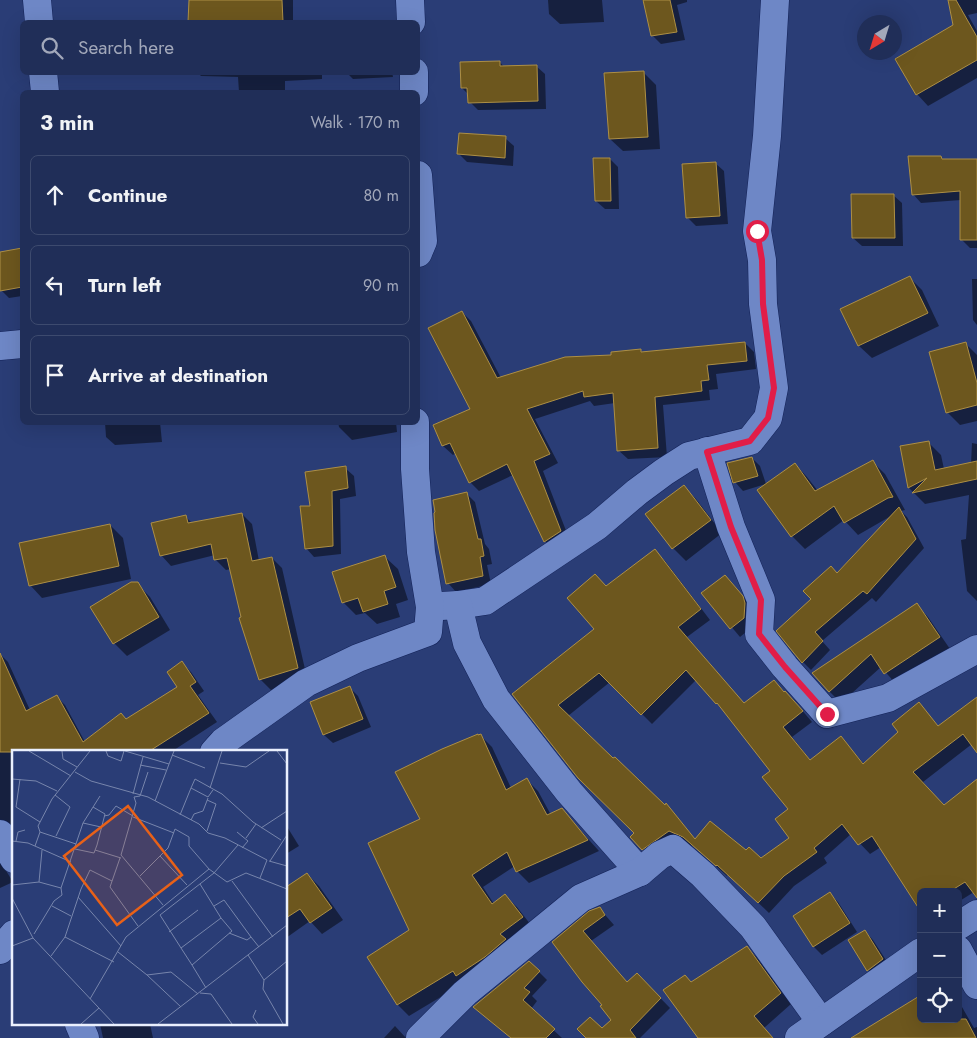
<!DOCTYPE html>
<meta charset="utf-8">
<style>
:root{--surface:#202e58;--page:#28365e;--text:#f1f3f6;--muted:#a2a8ba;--line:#3d4a6e}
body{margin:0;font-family:Jost,sans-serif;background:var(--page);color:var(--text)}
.controls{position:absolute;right:15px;bottom:15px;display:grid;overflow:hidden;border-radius:8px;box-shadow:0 5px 20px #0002}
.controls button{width:45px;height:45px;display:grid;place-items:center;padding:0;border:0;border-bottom:1px solid var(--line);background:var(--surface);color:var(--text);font:25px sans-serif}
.compass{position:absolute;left:857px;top:15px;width:45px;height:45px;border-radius:50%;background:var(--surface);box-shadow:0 5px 20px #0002;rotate:218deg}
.stop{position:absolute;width:15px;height:15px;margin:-11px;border:4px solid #e11d48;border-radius:50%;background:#fff}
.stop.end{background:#e11d48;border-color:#fff;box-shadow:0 1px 5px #0008}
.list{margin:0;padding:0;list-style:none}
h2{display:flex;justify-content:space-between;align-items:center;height:65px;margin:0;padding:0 20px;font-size:21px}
h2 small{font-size:16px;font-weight:400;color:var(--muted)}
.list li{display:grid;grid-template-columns:32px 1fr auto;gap:15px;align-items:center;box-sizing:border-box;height:80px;margin:0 10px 10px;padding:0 10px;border:1px solid var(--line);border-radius:8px}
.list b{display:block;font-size:19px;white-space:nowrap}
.list em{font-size:16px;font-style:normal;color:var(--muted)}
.icon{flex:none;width:28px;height:28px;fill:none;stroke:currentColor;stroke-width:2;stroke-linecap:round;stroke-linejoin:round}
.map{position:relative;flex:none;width:977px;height:1038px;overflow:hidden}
.search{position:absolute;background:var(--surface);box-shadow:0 5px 20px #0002;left:20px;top:20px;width:400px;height:55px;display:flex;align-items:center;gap:12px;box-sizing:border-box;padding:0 18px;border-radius:8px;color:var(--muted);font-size:19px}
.panel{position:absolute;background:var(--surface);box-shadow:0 5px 20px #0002;left:20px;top:90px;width:400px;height:335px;border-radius:8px}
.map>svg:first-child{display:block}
</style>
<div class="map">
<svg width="977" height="1038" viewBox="0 0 977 1038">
<rect width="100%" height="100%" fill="#2a3d76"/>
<g fill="#0007" fill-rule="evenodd">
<rect x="190" y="0" width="103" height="22"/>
<path d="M548,0H602L604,22L560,24L549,14Z"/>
<path d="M642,0H687V2L677,5L685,40L661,44L652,35L645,5Z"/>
<path d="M949,0H977V13L968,15L977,31V78L928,106L917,94L954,26Z"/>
<path d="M500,62L504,67L536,66L545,74L546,109L478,110L470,102L469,95L462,88Z"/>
<path d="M197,72H322V79L285,81V92H239L238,77L201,76Z"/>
<path d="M346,72H392L393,77L353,79Z"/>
<path d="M643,72L656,85L660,149L623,151L610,139Z"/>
<path d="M505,138L514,146L513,166L467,162L459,154Z"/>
<path d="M941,157L944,160H977V248H970L962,240L961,200L921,203L913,194Z"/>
<path d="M610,159L618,167L619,209H605L596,201Z"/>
<path d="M715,163L724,171L728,224L696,226L688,218Z"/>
<path d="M893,195L902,203L903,246H862L853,238Z"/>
<path d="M22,249V296L9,298L1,290L0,253Z"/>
<path d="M909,277L922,290L939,326L872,358L859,346Z"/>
<path d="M972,279H977V325L973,320Z"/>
<path d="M462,312L471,321L501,378L640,350L644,353L745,343L754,352L756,369L716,374L718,389L709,390L710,400L663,405L667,457L628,459L618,450L615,403L594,406L590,401L535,419L558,463L543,471L570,541L555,551L546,542L513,475L479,491L470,482L456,453L453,455L443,446L435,426L472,409Z"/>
<path d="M966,344L977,355V421L960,425L947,412Z"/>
<path d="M105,422H160L162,442L115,445L106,437Z"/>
<path d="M338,422H396L397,432L352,440L339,427Z"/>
<path d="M929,443L941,455L944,469L971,464L972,443L977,444V601L967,591L961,540L966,539L969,495L925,504L909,488L902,447Z"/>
<path d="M752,458L760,466L766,484L743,491L735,482Z"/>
<path d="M872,461L885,474L905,510L901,511L907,517L924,548L876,602L872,598L822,641L830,650L811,670L803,662L812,599L891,516L858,535L844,520L805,549L792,536L795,464L807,477L818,491Z"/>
<path d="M345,468L354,476L356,496L340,499L341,554L314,557L306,548L311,507Z"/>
<path d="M683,486L696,499L722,533L686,561L673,548Z"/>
<path d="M466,493L475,502L485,544L489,549L492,564L487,565L491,584L456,592L448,583Z"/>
<path d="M242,514L252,524L259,561L272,558L282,568L307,678L271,690L260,679L242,618L231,569L226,570L216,560L215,555L171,566L161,555L185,516L192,523Z"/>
<path d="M110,525L123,538L131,579L42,598L30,585Z"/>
<path d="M655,551L665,561L710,620L687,637L744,704L774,682L795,702L812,722L792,737L811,761L841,738L864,764L900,732L919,704L939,727L977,698V751L972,744L923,782L944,807L977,781V896L974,892L958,902V892H921L881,847L870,854L851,834L824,858L827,863L794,886L769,913L728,874L727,876L695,847L680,841L653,860L642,849L636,833L514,694L596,629L607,587ZM696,680L727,713L771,771L790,809L791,838L761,859L747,852L696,840L666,805L665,806L568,716L610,682L652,724Z"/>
<path d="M385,557L398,569L408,600L396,604L400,617L377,624L365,613L356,615L344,603L334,573Z"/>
<path d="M725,576L751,606L752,627L740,637L703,593Z"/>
<path d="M137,584L150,597L170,630L127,656L114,643Z"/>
<path d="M917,605L928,617L950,649L896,684L881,667L841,703L829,691Z"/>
<path d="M0,654L8,662L30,710L56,696L65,705L85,742L126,720L178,687L182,663L191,672L204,691L198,695L217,722L171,752H14V828L9,827L0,831Z"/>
<path d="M349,687L358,696L371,727L333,743L324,735L312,703Z"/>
<path d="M481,736L492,747L511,788L527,780L538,791L551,815L562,810L599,851L529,883L517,871L515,866L483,887L494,904L505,896L517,907L534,929L464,983L409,1016L398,1005L369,957L411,931L422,820Z"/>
<path d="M286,825L299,846L286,854Z"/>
<path d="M0,861L13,882L0,888Z"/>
<path d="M307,874L319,886L343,920L322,934L310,921L286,938V888Z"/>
<path d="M830,894L838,902L857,932L822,955L814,947L795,917Z"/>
<path d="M599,908L614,925L591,941L628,984L637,974L670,1008L640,1038H588L602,1030L612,1020L604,1005L554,942Z"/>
<path d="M865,931L873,940L891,968L877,978L868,970Z"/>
<path d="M747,947L758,959L791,1004L764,1028L773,1038H702L691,983Z"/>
<path d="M529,962L547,980L532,996L537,1001L531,1009L562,1038H511Z"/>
<path d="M958,1000L974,1028L977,1027V1038H852L862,1031L921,1019H958Z"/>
<path d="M100,1024H150L153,1038H103Z"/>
<path d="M395,1026L406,1038H384Z"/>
</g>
<g fill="#6d571e" stroke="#ad8f45" fill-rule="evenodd">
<path d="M189,0H282L283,22H188Z"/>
<path d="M643,0H670L677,32L651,36Z"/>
<path d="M948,0H956L977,37V60L916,95L895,59L953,25Z"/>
<path d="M500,61V66L537,65L538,101L468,103L467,88H461L460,62Z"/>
<path d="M644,71L648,137L609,139L604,73Z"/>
<path d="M459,133L506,136L505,158L457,154Z"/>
<path d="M908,156H941L942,159H977V240H960V191L912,195Z"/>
<path d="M593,158H610L611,201H595Z"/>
<path d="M716,162L720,216L686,218L682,164Z"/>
<path d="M851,194H894L895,238H852Z"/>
<path d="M22,248V287L0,291V252Z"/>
<path d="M910,276L928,313L858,346L840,309Z"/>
<path d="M462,311L497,378L565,357L611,355V352L641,349V352L745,342L747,361L707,365L709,380L701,381L702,391L655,397L658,448L617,451L613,393L584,397L583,391L527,409L550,454L534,461L561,531L544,542L507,464L469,483L450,443L442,446L433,425L470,409L428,328Z"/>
<path d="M966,342L977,383V405L946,413L929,352Z"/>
<path d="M929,441L935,470L977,461V479L912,493L927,478L908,488L900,446Z"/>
<path d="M752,457L758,476L733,483L727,463Z"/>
<path d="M873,460L893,497L888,498L844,523L834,506L791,537L757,490L795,463L815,491Z"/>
<path d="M346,466L348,488L332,491L333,546L305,549L300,506H310L305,472Z"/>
<path d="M684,485L711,520L672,549L645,514Z"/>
<path d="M467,492L478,539H481L484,556L480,557L483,576L446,584L435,530L434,513L435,512L433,500Z"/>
<path d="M899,507L916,539L867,594L863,591L815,632L823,641L802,663L776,631L811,599L803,591L831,566L837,573Z"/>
<path d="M242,513L252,561L272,557L298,668L259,680L239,618L241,617L227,558L214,560L211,544L160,556L151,523L186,515L188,523Z"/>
<path d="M110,524L119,566L29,586L19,543Z"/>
<path d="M655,549L701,609L678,627L744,703L774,680L784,692L785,691L803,711L783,727L810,760L841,736L863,764L898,732L892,724L919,702L938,726L977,697V753L963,734L913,772L944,805L977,779V898L965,882L949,892H921V912L872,836L858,845L842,824L814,848L817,852L784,876L758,903L717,865L716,866L683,837L669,831L642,850L630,837L634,833L578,778L512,694L594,629L567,598L595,574L606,586ZM686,670L716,704L717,703L770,771L762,777L788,809L775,819L789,838L761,858L749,847L746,850L710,821L695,839L666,803L665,805L615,757L613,758L558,705L599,673L641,715Z"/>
<path d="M385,555L396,587L384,591L388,604L363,612L358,598L342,603L332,572Z"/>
<path d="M725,575L743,596L745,603L744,618L730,629L701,593Z"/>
<path d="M131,582H138L159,617L113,644L90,607Z"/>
<path d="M917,603L940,637L884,674L871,654L829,692L812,673Z"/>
<path d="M0,653L26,711L57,695L83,742L121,713L126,719L177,687L167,672L182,661L196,682L190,686L209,713L148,752H0Z"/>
<path d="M350,686L363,719L323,735L310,702Z"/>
<path d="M478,734V735L481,734L506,790L527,778L547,815L562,808L588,840L516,872L507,852L472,875L492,904L505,894L523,917L500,934L506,939L485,957L456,976L453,971L397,1005L367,957L409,930L368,843L420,819L395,772L442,749Z"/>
<path d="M307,873L332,908L310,923L300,909L286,918V887Z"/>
<path d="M830,892L850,923L813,947L793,916Z"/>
<path d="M600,907L605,915L583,931L627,982L637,973L661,998L630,1030L636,1038H586L577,1029L590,1017L602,1028L611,1020L600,1006L602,1005L582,982L552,942L589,911Z"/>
<path d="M865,930L883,959L867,971L848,940Z"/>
<path d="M747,946L781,993L754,1016L773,1038H698L663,990L685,975L691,982Z"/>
<path d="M529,961L540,971L524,988L530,992L523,1000L555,1029L546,1038H511L473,1007Z"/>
<path d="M921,995V1019H966L976,1038H851Z"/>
</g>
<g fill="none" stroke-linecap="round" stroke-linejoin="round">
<defs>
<g id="minor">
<path d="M37,0L39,22"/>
<path d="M410,0L411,22"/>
<path d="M43,72L45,92"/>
<path d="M414,72V92"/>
<path d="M418,175L423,241L418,253"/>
<path d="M0,346L22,344"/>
<path d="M707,451L731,527L761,600L759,634L785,667L827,714L888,698L977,649"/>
<path d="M458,605L485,601L597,526L637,492L664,472L689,456L750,441L768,418L774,388L763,304L762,260L757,231L767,136L775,0"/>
<path d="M441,606L458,605L467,643L496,699L569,792L640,872"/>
<path d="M214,752L223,742L306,683L358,658L428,632L430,607L421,552L415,469V422"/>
<path d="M0,834L14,859"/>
<path d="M958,926L977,914"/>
<path d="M0,950L14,934"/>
<path d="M958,950L977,985"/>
<path d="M79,1024L85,1038"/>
<path d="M420,1038L465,993L581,898L640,872L660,855L673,849L703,875L753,927L821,1022"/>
<path d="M799,1038L921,952"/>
</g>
</defs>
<use href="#minor" stroke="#132258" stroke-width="29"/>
<use href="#minor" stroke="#6e87c6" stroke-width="28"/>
</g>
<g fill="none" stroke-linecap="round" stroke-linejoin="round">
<path stroke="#e11d48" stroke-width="6" d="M757,231L762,260L763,304L774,388L768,418L750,441L707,452L731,527L761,600L759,634L785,667L827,714"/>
</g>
<g transform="translate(12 750)">
<rect width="275" height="275" fill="#2a3d76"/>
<path fill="none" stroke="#7785ac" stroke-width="1" d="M17,1L59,26M50,1L51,9L65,17M94,1L96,6L109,11L112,1M113,1L157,14M265,1L275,14M160,5L193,18M208,13L234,17L257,1M128,15L154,20M63,22L79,31L136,47L187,74L196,83L213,88L255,110L248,128M136,22L128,46L122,47L124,53L109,105L151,155M0,29L24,31L45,41M8,29L4,57L28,72M179,38L183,29L210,44L241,72L269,90M198,38L210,1M121,44L131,7M43,45L58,57L44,86M195,50L204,54L195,81M143,51L162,1M168,65L179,38L196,47L201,40M92,66L97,65L104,56L121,66M121,67L162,83M179,70L182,64L191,61L196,48M71,73L89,77M249,78L275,61M28,82L64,94M225,82L236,91L230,98M234,88L244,74M0,91L16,93L59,112M4,91L6,82L13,80M23,96L28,82L26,76L40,49L78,1M63,99L82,103L85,95L93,64L81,57M83,100L109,108M148,106L175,135M108,108L98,137L126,176M257,111L275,116M258,111L275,85M128,126L156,98L163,79L177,87V96L197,119M220,131L261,187M27,132L30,100M188,134L209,168L169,198L148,165L202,123L226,95M0,135L27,132L49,138M66,147L109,196M0,148L21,188L102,274M40,156L59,166M202,156L212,150L239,187M157,182L186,160M217,183L235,190L239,187L247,197M22,184L42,151L50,145L49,138L71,73L88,46M53,187L102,212M0,196L21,188M169,198L180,215L220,181L209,168M106,202L135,225M236,205L252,230L251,239L271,274M39,206L53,187L69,139L78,120L100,131M180,215L194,238M252,230L275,211M188,243L199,244L220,274M78,249L114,187L197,119L215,132L234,123L275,139M169,257L135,225L159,222L186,244M244,260L241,267L246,274M69,274L87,258M146,274L275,175"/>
<path fill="#e86118" fill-opacity="0.15" stroke="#e86118" stroke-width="2.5" d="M116,56L170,125L105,175L52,106Z"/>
<rect width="275" height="275" fill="none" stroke="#eaf0fe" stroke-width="2.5"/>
</g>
</svg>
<div class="controls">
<button>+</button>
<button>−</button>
<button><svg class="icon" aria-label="locate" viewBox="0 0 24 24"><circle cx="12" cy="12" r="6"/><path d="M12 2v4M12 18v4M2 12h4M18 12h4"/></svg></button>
</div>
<svg class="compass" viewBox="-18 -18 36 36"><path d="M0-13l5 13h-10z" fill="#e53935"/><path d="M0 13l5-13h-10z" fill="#a2a8ba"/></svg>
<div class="stop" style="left:757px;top:231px"></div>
<div class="stop end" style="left:827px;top:714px"></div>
<div class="search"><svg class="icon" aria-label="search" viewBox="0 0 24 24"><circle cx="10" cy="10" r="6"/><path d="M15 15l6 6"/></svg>Search here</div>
<section class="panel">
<h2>3 min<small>Walk · 170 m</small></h2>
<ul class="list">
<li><svg class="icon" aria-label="ahead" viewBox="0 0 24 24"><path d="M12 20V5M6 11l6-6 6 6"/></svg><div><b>Continue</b></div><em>80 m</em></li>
<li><svg class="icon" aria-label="left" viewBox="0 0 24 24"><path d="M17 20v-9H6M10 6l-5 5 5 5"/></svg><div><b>Turn left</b></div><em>90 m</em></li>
<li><svg class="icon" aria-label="arrive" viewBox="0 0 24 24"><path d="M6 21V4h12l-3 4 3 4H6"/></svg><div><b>Arrive at destination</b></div></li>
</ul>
</section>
</div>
